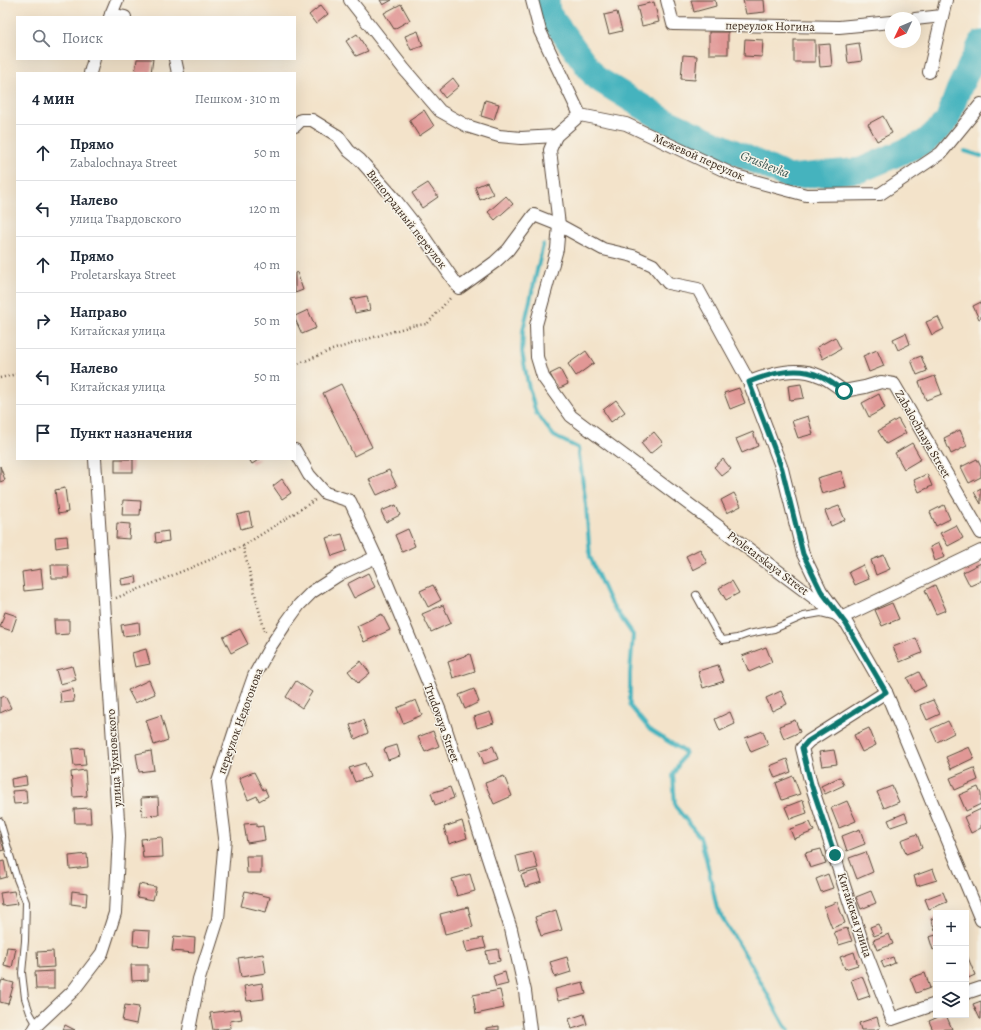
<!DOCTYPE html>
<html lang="ru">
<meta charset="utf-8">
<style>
:root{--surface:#fff;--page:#f6f6f7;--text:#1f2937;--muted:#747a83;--line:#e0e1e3}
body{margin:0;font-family:Alegreya,serif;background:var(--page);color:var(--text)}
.controls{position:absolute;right:12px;bottom:12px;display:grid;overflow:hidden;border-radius:0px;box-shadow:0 4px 16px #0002}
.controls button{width:36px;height:36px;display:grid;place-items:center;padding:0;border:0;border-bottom:1px solid var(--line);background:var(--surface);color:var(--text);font:20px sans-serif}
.compass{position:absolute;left:885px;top:12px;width:36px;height:36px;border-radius:50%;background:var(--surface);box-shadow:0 4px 16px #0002;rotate:226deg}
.stop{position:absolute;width:12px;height:12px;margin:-9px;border:3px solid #0f766e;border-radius:50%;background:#fff}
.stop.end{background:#0f766e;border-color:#fff;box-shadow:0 1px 4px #0008}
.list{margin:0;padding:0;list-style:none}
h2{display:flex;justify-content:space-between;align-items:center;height:52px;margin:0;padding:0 16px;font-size:17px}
h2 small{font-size:13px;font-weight:400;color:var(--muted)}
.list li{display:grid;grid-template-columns:26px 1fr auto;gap:12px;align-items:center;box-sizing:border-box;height:56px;padding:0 16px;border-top:1px solid var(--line)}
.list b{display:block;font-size:15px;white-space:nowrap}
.list p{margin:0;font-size:13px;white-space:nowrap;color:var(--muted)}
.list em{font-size:13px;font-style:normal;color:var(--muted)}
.icon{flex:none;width:22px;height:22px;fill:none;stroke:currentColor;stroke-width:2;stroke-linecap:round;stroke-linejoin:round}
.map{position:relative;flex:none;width:981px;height:1030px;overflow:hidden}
.search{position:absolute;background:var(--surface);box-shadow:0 4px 16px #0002;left:16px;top:16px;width:280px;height:44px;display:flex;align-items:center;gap:10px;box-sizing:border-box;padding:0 14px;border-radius:0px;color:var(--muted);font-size:15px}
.panel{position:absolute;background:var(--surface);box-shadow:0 4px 16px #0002;left:16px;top:72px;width:280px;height:388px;border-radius:0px}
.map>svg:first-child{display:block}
</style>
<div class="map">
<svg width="981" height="1030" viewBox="0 0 981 1030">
<rect width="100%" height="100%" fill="#f7f3e8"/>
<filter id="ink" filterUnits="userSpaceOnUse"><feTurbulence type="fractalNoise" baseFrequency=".025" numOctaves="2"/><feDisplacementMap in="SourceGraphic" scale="8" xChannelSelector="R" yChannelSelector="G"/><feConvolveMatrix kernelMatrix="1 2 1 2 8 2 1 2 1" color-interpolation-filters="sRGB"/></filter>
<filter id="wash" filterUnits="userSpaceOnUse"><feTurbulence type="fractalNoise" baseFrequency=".012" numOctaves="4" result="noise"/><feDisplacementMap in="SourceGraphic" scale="16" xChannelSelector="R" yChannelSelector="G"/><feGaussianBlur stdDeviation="0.9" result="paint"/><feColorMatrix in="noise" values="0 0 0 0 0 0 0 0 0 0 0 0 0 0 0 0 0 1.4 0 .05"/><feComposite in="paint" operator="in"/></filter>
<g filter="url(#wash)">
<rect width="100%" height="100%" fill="#f3e3ca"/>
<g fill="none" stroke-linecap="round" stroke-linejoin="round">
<g stroke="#44b3be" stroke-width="4">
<path d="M965,151L981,156"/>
<path d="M543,245L523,330L522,352L528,384L536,413L554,436L578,448L586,505L590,557L609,600L633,635L630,673V706L650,730L685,752L673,775L675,806L700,837L707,862L717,909L749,961L785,1026L789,1030"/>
</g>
<path stroke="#44b3be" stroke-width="25" d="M547,0L548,13L596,78L661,118L789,177L861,170L925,142L947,121L958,91L981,43"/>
</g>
<g id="blocks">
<g fill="#e19896">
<path d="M380,0H392L383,5Z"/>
<path d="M691,0H715L716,6L694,12Z"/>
<path d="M743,0H764L765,12L746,14Z"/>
<path d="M654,2L659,22L642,26L637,6Z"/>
<path d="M401,4L410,20L394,29L384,13Z"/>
<path d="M321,5L328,14L316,24L309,15Z"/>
<path d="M617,12L622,31L609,34L604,15Z"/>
<path d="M418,31L423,46L411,50L405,36Z"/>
<rect x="709" y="32" width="19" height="22"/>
<path d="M357,34L368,51L356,56L346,41Z"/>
<path d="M745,39L763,40L762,57L744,56Z"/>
<rect x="794" y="40" width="21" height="22"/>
<path d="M859,43L862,61L848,63L846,45Z"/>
<path d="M830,44L832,66L820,67L818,45Z"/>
<path d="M683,55L697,56L695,80L681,79Z"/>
<path d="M137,59H153L151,73H135Z"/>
<path d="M453,78L459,86L445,98L439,90Z"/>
<path d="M485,100L499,104L494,120L481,116Z"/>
<path d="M424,110L434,126L419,136L409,120Z"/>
<path d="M883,116L892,133L877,141L868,124Z"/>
<path d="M487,182L493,194L480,200L475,187Z"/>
<path d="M428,183L438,197L422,208L412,193Z"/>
<path d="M506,196L513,204L495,220L488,212Z"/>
<path d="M297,272L303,290L295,293V273Z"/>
<path d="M367,296L370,310L355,313L351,299Z"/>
<path d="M981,302V318L979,319L973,306Z"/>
<path d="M308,310L316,328L302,334L295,319V316Z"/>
<path d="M938,317L944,329L932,335L926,322Z"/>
<path d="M906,333L910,344L898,350L893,339Z"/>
<path d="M835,337L841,349L823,359L817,347Z"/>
<path d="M877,350L884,366L869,372L863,356Z"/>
<path d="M586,351L594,363L576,376L568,364Z"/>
<path d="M921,356L927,371L917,375L911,360Z"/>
<path d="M560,369L568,384L558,389L550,374Z"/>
<path d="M935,376L942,394L926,400L919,382Z"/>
<path d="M341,384L372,447L354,456L323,393Z"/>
<path d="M801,384L804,398L790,400L788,386Z"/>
<path d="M739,388L745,403L730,409L724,393Z"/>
<path d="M879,394L885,408L869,417L862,403Z"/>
<path d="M616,400L625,412L611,422L603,410Z"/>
<path d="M808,416L813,434L798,438L792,421Z"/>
<path d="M898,419L906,433L886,444L878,431Z"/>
<path d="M960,430L967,446L951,454L944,438Z"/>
<path d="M654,432L663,443L650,454L641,443Z"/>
<path d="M753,432L758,446L742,453L736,439Z"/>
<path d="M912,443L921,459L904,469L895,453Z"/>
<rect x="115" y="459" width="18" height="13"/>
<path d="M249,459H260L252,464Z"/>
<path d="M723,459L731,469L722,476L714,467Z"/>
<path d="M977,459L981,467V477L969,483L961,467Z"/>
<path d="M0,466L5,480L0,482Z"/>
<path d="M389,470L397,486L377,495L369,479Z"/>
<path d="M841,471L846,487L822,494L817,478Z"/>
<path d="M927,474L932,486L919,492L914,480Z"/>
<path d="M282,479L291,493L282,499L273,486Z"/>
<path d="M65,488L68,512L58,514L55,490Z"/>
<path d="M981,488V504L974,492Z"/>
<path d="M734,493L741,506L727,513L721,500Z"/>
<path d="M123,500L141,501L140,515H122Z"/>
<path d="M396,505L400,515L386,522L381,511Z"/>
<path d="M944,505L950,519L936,526L930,512Z"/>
<path d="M839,506L845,520L831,526L825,511Z"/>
<path d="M249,512L252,526L241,529L237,515Z"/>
<path d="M117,523L130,524L129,539L116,538Z"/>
<path d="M956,525L963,538L948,546L940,533Z"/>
<path d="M408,529L415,546L402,552L395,535Z"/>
<path d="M168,531L169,541L156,543L155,533Z"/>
<path d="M342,534L347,551L332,556L326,538Z"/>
<path d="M67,536L68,546L56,548L55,537Z"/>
<path d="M939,543L945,557L935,561L930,547Z"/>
<path d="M700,549L707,563L693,570L686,556Z"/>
<path d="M884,555L890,569L876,575L871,560Z"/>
<path d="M981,563V581L970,586L963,572Z"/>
<path d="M51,565H68L69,578H52Z"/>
<path d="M863,565L869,579L855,585L849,572Z"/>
<path d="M41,569L43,589L24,591L22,572Z"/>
<path d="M368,573L375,587L354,598L347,584Z"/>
<path d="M136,576L137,583L122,585L121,579Z"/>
<path d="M732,581L739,593L726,600L719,588Z"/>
<path d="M433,585L441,600L428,607L420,591Z"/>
<path d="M935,585L946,610L936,614L925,590Z"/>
<path d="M892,603L899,619L882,626L875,610Z"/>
<path d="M443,605L451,623L431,632L422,614Z"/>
<path d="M5,612L17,616L12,631L0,627Z"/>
<path d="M382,614L390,630L364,642L357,626Z"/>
<path d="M54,620H69V634L55,635Z"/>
<path d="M139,622L140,634L123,636L121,625Z"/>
<path d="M240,629L248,644L231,653L223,637Z"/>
<path d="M916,638L922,653L900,662L893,647Z"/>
<path d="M766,647L772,662L749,672L742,656Z"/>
<path d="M146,649L150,664L135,667L132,653Z"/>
<path d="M470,654L475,671L453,678L448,662Z"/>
<path d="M361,661L370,673L358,683L348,671Z"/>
<path d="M718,665L724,681L703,688L698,671Z"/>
<path d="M72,666L76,680L60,684L56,670Z"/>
<path d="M919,672L926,686L914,692L907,678Z"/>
<path d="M149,680L155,694L135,703L128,690Z"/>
<path d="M296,681L312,692L302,708L286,697Z"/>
<path d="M73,689L74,702L61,703L60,692Z"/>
<path d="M474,689L479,702L465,709L459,695Z"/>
<path d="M781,691L787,704L772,711L766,698Z"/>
<path d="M5,696L11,708L0,713V698Z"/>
<path d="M416,700L422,715L403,723L397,708Z"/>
<path d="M933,700L940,714L927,720L920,705Z"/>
<path d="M490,712L494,723L477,728L474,717Z"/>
<path d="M730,712L735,724L720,731L715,719Z"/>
<path d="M161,715L168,740L154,745L146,720Z"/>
<path d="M363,720L368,733L355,739L350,725Z"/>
<path d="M795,720L800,732L784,739L779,726Z"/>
<path d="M948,721L954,733L937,742L931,729Z"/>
<path d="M869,728L876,745L862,752L854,735Z"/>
<path d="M433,731L439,746L425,752L418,737Z"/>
<path d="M763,731L768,745L751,752L745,738Z"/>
<path d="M397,745L400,756L388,760L384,749Z"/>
<path d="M493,746L498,759L484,764L479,751Z"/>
<path d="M969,747L974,758L951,769L946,757Z"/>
<path d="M84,748L86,765L74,766L72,749Z"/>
<path d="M834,750L837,764L822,766L819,752Z"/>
<path d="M151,751L154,770L139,772L136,754Z"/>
<path d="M787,759L791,772L775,778L770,766Z"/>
<path d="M365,763L370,777L355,782L349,768Z"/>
<path d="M974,768L978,780L955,790L950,778Z"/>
<path d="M85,770L87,796L73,797L71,772Z"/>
<path d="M254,772L263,790L265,789L268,796L259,801L257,796L248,800L239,778Z"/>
<path d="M26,776L27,785L12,787L11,779Z"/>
<path d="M504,776L512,796L494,804L485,783Z"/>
<path d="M793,776L800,794L782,800L776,783Z"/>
<path d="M840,777L844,785L825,794L821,786Z"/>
<path d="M892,786L899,802L884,808L877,792Z"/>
<path d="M450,787L454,798L435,805L431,793Z"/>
<path d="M978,787L981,794V804L966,811L959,795Z"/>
<path d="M26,790L27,803L14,804L12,791Z"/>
<path d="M158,797L159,815L142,816L141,798Z"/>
<path d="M803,800L807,813L790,819L785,807Z"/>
<path d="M847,801L856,821L839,828L831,808Z"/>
<path d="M90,808L91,823H75L74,809Z"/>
<path d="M981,809V828L971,833L964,817Z"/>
<path d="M905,813L908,821L891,827L888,820Z"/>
<path d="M462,821L467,838L449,844L444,827Z"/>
<path d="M810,822L814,831L794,839L790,829Z"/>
<path d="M257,823V827L263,826L265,840L247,843L244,824Z"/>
<path d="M860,829L865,844L847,851L842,836Z"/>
<path d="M0,834L4,850L0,851Z"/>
<path d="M917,834L922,848L906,854L901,840Z"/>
<path d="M162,837L163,857L143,858L141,839Z"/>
<path d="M821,849L826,863L810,868L805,853Z"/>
<path d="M533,852L538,868L520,872L516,856Z"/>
<path d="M866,852L873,872L857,879L849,858Z"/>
<path d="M87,854L88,867L70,869L69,856Z"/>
<path d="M246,856H261V873H247Z"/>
<path d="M4,861L7,877L0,879V862Z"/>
<path d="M933,869L937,880L917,886L914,876Z"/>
<path d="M538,870L542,882L525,887L521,875Z"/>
<path d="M470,874L475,891L457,896L452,879Z"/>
<path d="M828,874L833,888L821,892L816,879Z"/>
<path d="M139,884L156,887L153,900L137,897Z"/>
<path d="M14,891L17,904L2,906L0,893Z"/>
<path d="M72,891L87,893L86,906L71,904Z"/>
<path d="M245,891L270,897L266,912L241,906Z"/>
<path d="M871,891L876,903L861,909L856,897Z"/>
<path d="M943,892L947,902L929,909L925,899Z"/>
<path d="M837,902L845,923L832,928L824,907Z"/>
<path d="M468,907L473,927L445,934L440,914Z"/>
<path d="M556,910L562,930L541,936L535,917Z"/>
<path d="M936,917V930H935L931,919Z"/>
<path d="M878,924L882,933L874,936L870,927Z"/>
<path d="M847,928L852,941L839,945L834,932Z"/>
<path d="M134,930L150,931L149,946L133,945Z"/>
<path d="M889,934L893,944L877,950L873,940Z"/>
<path d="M936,935V948L933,950L929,937Z"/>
<path d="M174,936L195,938L194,953L172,951Z"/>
<path d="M483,938L486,948L467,952L464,942Z"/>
<path d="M7,947L16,948L12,968L4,966Z"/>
<path d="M498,949L500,961L488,963L486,951Z"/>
<path d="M53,951L54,967L38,968L37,952Z"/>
<path d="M854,952L858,965L845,969L840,957Z"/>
<path d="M263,954L266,973L241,977L238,958Z"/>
<path d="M966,955H967L975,975L966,979Z"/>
<path d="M567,957L571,972L555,977L550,962Z"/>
<path d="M893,957L895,963L884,968L881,961Z"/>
<path d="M131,965H148V980L132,981Z"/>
<path d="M54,971V989H36L35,972Z"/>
<path d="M505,972L508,984L496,987L493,976Z"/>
<path d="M925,973L930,988L916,993L910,978Z"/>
<path d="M862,976L870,996L858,1000L851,980Z"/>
<path d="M2,980L14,983L8,1004L0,1002V986Z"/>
<path d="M583,982L586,994L558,1001L555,989Z"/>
<path d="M262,983L264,999L247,1001L244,986Z"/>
<path d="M500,990L504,1008L476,1014L473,995Z"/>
<path d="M981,1001V1019H980L973,1004Z"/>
<path d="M125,1005L139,1007L136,1024L122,1021Z"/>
<path d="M240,1009L242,1019L230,1021L231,1028L213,1030L210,1013Z"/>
<path d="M584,1014L587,1024L572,1029L569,1019Z"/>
<path d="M943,1015H946L952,1029L933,1030L929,1021Z"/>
<path d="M877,1017L880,1028L875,1030H861L859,1023Z"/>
<path d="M65,1025L75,1030H63Z"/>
<path d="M499,1026V1030H486V1028Z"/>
</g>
</g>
</g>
<g filter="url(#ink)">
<use href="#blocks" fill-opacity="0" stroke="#574638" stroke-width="1"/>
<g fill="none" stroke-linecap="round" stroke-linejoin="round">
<defs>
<g id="lane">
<path d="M696,595L718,635L723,640L737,638L748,634L774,629L804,616L821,613L833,616"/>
<path d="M0,821L17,879L26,902L25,941L22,973L25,998L30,1013L37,1025"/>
</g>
<g id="street">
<path d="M350,0L404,69L440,111L467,126L499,136L521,138L556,136"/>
<path d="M532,0L540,31L580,115"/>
<path d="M667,0L673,24L839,27L891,22"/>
<path d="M111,14L125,17"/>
<path d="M110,17L117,0"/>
<path d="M915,19L942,16"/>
<path d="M175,59L178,73"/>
<path d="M929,72L946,0"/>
<path d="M90,73L94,59"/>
<path d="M580,115L556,136L550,150L559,225L557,249L536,325L537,357L543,377L571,416L841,618L847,624L886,692L981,920"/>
<path d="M580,115L626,124L736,176L806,195L880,194L941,153L981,104"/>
<path d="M295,126L301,120H312L338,136L349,151L360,160L394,198L419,230L459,288L495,262L508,250L534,215L559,225L603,249L633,256L653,265L668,283L698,289L749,382L782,469L803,554L821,591L841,618L981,551"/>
<path d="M749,382C772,373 797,366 820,376C828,379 836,386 844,391L865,387L881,382L894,384L981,533"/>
<path d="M295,450L309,475L325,493L350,501L376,557L440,711L511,929L525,991L530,1030"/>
<path d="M886,692L809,741L802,748L811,784L865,950L892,1019L936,1004"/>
<path d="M966,993L981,988"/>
<path d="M34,1030L37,1025L73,991L102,953L115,913L119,836L95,459"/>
<path d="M189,1030L199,979L218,919L225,838L218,782L236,727L254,676L270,647L286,623L299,605L312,592L340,574L376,557"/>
</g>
</defs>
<use href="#lane" stroke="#574638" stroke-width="8"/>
<use href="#street" stroke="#574638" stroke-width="14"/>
<g stroke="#574638" stroke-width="2.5" stroke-dasharray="1 3" stroke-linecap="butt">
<path d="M295,365L332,350L371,338L411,326L427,324L451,297"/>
<path d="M0,378L17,374"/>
<path d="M116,598L142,588L243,546"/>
<path d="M265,631L260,614L243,546L315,500"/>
</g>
<use href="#lane" stroke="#fff" stroke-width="6"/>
<use href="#street" stroke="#fff" stroke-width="12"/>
</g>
</g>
<g fill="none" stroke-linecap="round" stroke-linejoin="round" filter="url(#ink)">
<path stroke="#0f766e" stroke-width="5" d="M835,855L811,784L802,748L808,741L886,692L846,624L821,591L803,554L782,469L749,382C772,373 797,366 820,376C828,379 836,386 844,391"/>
</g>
<g text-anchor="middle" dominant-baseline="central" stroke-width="3" stroke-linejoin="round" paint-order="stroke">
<g font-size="12" fill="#3b2a1e" stroke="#f7f3e8">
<text transform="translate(770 26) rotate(1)">переулок Ногина</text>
<text transform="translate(699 157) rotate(24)">Межевой переулок</text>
<text transform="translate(407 219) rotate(52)">Виноградный переулок</text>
<text transform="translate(923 434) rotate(60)">Zabalochnaya Street</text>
<text transform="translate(768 563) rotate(37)">Proletarskaya Street</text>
<text transform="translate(240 721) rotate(-70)">переулок Недогонова</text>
<text transform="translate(442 723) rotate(70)">Trudovaya Street</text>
<text transform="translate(114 758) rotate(-94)">улица Чухновского</text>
<text transform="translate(855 915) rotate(72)">Китайская улица</text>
</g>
<g font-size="13" font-style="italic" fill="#3e5a56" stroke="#f7f3e8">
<text transform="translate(765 164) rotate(22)">Grushevka</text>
</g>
</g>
</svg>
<div class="controls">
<button>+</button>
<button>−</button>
<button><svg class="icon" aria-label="layers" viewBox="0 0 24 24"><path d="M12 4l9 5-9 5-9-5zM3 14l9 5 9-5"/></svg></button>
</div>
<svg class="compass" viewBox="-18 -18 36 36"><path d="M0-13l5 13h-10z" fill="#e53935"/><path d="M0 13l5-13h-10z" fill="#747a83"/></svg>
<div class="stop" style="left:844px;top:391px"></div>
<div class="stop end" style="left:835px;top:855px"></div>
<div class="search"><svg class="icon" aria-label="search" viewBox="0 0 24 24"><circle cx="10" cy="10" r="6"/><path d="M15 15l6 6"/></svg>Поиск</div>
<section class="panel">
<h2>4 мин<small>Пешком · 310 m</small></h2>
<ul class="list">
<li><svg class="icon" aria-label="ahead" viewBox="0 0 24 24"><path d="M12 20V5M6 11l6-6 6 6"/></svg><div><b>Прямо</b><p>Zabalochnaya Street</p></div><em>50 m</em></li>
<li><svg class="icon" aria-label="left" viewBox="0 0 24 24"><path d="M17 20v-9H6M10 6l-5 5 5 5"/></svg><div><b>Налево</b><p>улица Твардовского</p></div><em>120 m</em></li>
<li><svg class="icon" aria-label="ahead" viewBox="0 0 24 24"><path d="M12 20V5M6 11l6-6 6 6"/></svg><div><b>Прямо</b><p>Proletarskaya Street</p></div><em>40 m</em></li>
<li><svg class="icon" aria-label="right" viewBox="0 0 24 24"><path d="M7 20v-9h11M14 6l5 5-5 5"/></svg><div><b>Направо</b><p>Китайская улица</p></div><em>50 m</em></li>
<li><svg class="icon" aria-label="left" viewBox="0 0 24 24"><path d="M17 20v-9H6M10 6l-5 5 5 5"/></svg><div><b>Налево</b><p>Китайская улица</p></div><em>50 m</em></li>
<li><svg class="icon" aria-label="arrive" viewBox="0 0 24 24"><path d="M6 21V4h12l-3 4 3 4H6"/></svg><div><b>Пункт назначения</b></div></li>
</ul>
</section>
</div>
